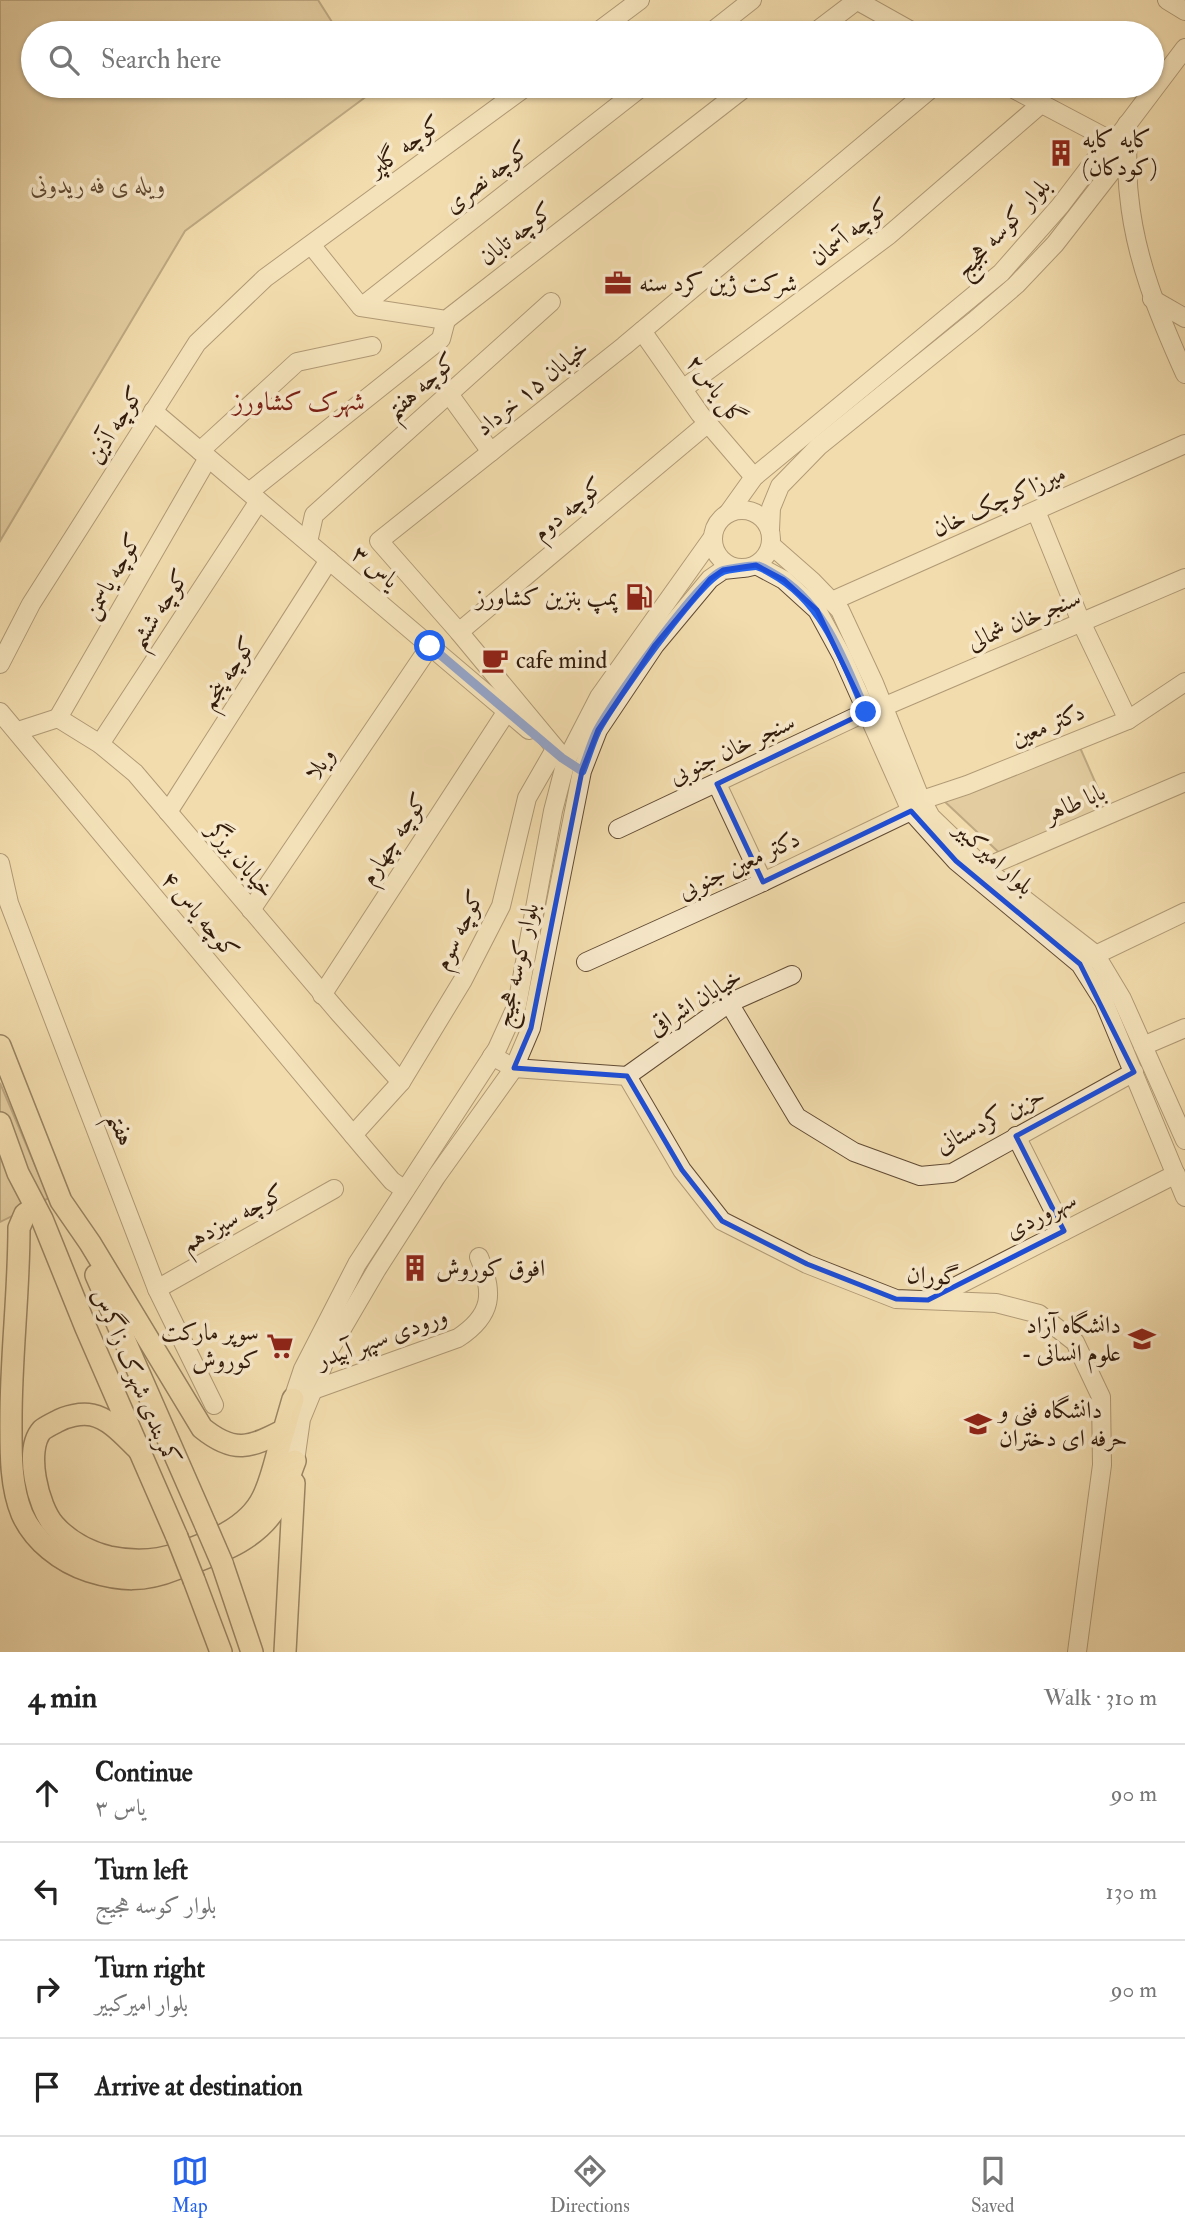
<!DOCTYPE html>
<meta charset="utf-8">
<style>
:root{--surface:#fff;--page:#f2f2f2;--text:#222;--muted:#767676;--line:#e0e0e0;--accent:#2563eb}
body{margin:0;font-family:"IM FELL Double Pica",Amiri,serif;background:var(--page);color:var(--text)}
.stop{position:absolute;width:21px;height:21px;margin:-16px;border:5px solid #2563eb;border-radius:50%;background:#fff}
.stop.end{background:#2563eb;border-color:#fff;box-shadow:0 2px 7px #0008}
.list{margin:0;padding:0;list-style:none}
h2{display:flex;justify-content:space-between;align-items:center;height:91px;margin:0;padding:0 28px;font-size:30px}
h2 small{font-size:23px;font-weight:400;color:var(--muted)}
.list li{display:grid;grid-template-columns:46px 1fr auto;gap:21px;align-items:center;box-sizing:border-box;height:98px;padding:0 28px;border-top:2px solid var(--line)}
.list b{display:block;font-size:26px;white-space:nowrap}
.list p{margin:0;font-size:23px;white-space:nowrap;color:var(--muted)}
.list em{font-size:23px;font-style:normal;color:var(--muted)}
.icon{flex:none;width:38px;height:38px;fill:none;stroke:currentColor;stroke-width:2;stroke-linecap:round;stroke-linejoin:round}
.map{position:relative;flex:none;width:1185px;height:1652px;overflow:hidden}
.search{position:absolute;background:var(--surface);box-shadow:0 2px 5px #0004;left:21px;right:21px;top:21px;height:77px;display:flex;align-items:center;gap:18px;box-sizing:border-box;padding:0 24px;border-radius:38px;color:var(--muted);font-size:26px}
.sheet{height:483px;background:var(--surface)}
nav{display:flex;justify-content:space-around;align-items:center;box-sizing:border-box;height:98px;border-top:2px solid var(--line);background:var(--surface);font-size:19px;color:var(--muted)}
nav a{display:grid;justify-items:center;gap:4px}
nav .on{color:var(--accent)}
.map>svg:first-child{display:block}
</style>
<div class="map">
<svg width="1185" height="1652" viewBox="0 0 1185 1652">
<rect width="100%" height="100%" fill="#f2dcad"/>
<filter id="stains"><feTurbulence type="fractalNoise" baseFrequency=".00286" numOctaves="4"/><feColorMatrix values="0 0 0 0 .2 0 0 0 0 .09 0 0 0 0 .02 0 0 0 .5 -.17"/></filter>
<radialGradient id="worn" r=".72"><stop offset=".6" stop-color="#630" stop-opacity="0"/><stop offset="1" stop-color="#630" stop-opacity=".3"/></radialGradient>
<g fill="#d1bb91" stroke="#816b4e" stroke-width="2">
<path d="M0,0H318L339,33H33V86H373L375,90L185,231L0,541Z"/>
<path d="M1078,743L1111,818L1007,860L941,798Z"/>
<path d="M0,1083L49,1198L0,1222Z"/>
</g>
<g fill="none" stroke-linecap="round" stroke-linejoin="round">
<defs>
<g id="minor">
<path d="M856,0L915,33"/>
<path d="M1167,0L1185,11"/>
<path d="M596,33L640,0"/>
<path d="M710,33L752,0"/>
<path d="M814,33L856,1"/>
<path d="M1008,86L1114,142"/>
<path d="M1127,124C1128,148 1126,172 1129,195C1135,259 1159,316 1185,374"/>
<path d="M312,246L361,307L446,320L747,86"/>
<path d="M1152,299L1185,318"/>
<path d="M361,307L643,86"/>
<path d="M642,331L700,414L754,477"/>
<path d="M683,389L889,235L1041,104"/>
<path d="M449,394L491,452"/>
<path d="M153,411L529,730"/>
<path d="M200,451L297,362L372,346"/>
<path d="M249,492L441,339L446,320"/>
<circle cx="742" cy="539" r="29"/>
<path d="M1036,511L1081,622L1128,720"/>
<path d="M729,512L754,477L1001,273L1060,206L1095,160L1112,156"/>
<path d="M770,530L771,508L780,486L819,446L974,321L1016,285L1055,244L1111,172L1114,142L1185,48"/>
<path d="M308,542L314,515L551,302"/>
<path d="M771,545L812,581L840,610L874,683L919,795L931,817L984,868L1095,954L1122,999L1185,1140"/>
<path d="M756,565L784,580L817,610L842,656L911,811L956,861L1080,964L1104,1002L1185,1197"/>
<path d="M832,601L1185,444"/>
<path d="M459,632L708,423"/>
<path d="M0,664L31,604L197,343L265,278L527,86"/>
<path d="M883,707L1185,578"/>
<path d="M0,712L363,1147L392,1181L405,1190"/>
<path d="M58,718L208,458"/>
<path d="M18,731L58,718L100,744L135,773L339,1013L401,1082"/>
<path d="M100,744L259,501"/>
<path d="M566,761L459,632L379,541L624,346L934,86"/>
<path d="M717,784L763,882"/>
<path d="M922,800L967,785L1128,720L1185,682"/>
<path d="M168,812L329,560"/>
<path d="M618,829L866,712"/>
<path d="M0,863L9,903L157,1289L214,1405"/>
<path d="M984,868L1185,782"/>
<path d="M251,910L430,646"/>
<path d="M1087,959L1185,912"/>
<path d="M586,962L763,882L911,811"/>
<path d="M322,995L507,711"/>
<path d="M729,1003L797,1117L854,1152L920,1176L952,1173L1134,1072"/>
<path d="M1143,1046L1185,1028"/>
<path d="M492,1056L514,1068L627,1076L682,1170L722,1221L807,1264L896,1299L996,1303L1039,1314L1075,1342L1101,1397L1102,1465L1077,1652"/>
<path d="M627,1076L729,1003L792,975"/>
<path d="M353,1135L401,1082L463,980L501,906L527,798L554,751"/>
<path d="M1016,1136L1064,1231"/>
<path d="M157,1289L334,1189"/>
<path d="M929,1300L1176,1174"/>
<path d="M313,1390L458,1338C493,1315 494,1293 479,1257"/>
<path d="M293,1399L303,1369L357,1264L497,1049L517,1005L553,811L566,761L599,697L713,537"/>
<path d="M295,1461L301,1419L329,1351L377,1269L436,1177L514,1068L531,1028L582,771L598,730L655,645L710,579L723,570L742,568"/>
</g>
<g id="major">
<path d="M0,1046L61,1201L90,1243L202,1428C234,1454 250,1448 284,1430L293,1399"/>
<path d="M0,1123L18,1173L42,1219L86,1328L177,1537"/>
<path d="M35,1207L25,1214L19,1228C19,1292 11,1355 11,1419C11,1450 10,1485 22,1514C34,1541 61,1562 89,1571C121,1581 144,1582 176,1569C214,1554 255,1543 277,1506C285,1492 289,1476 295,1461"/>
<path d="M96,1275L206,1526"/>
<path d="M139,1450C126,1438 111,1419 92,1415C81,1413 66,1416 56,1422C52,1424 46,1427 42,1430C24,1450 38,1507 54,1525C68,1541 89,1552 109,1557C133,1562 154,1562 177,1554C208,1543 248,1529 263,1497C273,1477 277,1452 284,1430"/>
<path d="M222,1563L252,1652"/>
<path d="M194,1580L221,1652"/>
<path d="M285,1652L294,1483"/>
</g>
</defs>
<use href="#minor" stroke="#614b34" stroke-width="20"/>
<use href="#major" stroke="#311b0b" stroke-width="24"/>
<use href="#minor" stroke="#f7e8ca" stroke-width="18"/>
<use href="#major" stroke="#f2dcad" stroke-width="21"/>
<defs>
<g id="major-bridge">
<path d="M206,1526L222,1563"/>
<path d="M177,1537L194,1580"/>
</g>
</defs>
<use href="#major-bridge" stroke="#311b0b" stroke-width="24" stroke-linecap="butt"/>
<use href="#major-bridge" stroke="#f2dcad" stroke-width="21"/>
</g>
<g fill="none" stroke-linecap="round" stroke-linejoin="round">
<path stroke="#2563eb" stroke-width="9" d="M430,646L562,758L582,771C587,758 591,744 597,731C611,704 698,581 722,571C725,569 756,565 758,566C763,567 768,571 772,573C824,601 844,661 866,712"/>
</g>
<path d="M0 0H1185V1652H0ZM756,565L784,580L817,610L866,712L717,784L763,882L911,811L956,861L1080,964L1134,1072L1016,1136L1064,1231L928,1300L896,1299L807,1264L722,1221L682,1170L627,1076L514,1068L531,1028L582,771L598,730L655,645L710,579L723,570Z" fill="#f2dcad" fill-opacity=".55" fill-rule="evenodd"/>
<path fill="none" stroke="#1d4ed8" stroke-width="5" stroke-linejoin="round" d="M756,565L784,580L817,610L866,712L717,784L763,882L911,811L956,861L1080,964L1134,1072L1016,1136L1064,1231L928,1300L896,1299L807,1264L722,1221L682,1170L627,1076L514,1068L531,1028L582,771L598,730L655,645L710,579L723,570Z"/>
<defs>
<symbol id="building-bare" viewBox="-9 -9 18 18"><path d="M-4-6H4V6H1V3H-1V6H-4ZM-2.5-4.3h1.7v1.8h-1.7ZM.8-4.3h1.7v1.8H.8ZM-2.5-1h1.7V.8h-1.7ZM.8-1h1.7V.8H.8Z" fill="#8f2418" stroke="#f7e8ca" stroke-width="2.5" paint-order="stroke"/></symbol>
<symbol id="office-bare" viewBox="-9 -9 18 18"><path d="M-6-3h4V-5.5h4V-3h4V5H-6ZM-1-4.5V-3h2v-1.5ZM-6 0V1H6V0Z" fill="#8f2418" stroke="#f7e8ca" stroke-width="2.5" paint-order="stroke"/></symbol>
<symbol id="fuel-bare" viewBox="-9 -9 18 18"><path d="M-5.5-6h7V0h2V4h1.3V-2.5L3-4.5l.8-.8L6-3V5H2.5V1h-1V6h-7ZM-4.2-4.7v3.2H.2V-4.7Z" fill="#8f2418" stroke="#f7e8ca" stroke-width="2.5" paint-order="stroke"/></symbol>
<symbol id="cafe-bare" viewBox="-9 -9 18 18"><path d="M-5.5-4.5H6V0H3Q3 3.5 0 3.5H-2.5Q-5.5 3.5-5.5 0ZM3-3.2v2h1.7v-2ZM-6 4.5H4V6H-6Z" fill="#8f2418" stroke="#f7e8ca" stroke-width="2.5" paint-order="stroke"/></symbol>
<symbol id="university-bare" viewBox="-9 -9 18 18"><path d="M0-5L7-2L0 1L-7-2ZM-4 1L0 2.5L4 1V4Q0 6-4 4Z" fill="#8f2418" stroke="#f7e8ca" stroke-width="2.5" paint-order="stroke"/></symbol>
<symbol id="supermarket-bare" viewBox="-9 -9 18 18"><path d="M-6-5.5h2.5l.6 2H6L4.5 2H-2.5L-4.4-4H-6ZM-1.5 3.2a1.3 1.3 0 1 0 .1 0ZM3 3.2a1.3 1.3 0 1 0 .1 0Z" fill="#8f2418" stroke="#f7e8ca" stroke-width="2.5" paint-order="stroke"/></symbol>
</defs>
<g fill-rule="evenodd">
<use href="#building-bare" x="1042" y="134" width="38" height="38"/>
<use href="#office-bare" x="599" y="264" width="38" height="38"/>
<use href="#fuel-bare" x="620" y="578" width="38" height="38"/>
<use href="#cafe-bare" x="476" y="641" width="38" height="38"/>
<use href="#building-bare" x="396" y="1249" width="38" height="38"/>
<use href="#university-bare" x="1123" y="1320" width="38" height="38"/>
<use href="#supermarket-bare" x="261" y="1327" width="38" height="38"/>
<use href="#university-bare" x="959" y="1405" width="38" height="38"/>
</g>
<g text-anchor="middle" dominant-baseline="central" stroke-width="7" stroke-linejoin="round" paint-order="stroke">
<g font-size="24" fill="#311b0b" stroke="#f7e8ca" text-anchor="start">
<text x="1082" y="139">کایه کایه<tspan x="1082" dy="28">(کودکان)</tspan></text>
<text x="639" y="283">شرکت ژین کرد سنه</text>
<text x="618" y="597" text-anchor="end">پمپ بنزین کشاورز</text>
<text x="516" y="660">cafe mind</text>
<text x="436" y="1268">افوق کوروش</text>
<text x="1121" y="1325" text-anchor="end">دانشگاه آزاد<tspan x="1121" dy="28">- علوم انسانی</tspan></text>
<text x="259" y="1332" text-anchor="end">سوپر مارکت<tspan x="259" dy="28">کوروش</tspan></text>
<text x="999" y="1410">دانشگاه فنی و<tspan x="999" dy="28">حرفه ای دختران</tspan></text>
</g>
<g font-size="24" fill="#311b0b" stroke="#f7e8ca">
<text transform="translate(405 146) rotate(-37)">کوچه گلپر</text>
<text transform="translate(487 177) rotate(-38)">کوچه نصری</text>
<text transform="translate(1003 228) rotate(-47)">بلوار کوسه هجیج</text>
<text transform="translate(850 232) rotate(-38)">کوچه آسمان</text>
<text transform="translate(516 234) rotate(-38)">کوچه تابان</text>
<text transform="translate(421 386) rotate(-42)">کوچه هفتم</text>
<text transform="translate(532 388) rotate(-39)">خیابان ۱۵ خرداد</text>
<text transform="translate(716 390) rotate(53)">گل یاس۲</text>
<text transform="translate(115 425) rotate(-58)">کوچه آذین</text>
<text transform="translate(999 501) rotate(-24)">میرزاکوچک خان</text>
<text transform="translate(568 509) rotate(-40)">کوچه دوم</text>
<text transform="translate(375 567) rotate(40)">یاس ۳</text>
<text transform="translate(112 576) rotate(-60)">کوچه یاسمن</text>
<text transform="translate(159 609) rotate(-57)">کوچه ششم</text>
<text transform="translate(1024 620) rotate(-23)">سنجرخان شمالی</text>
<text transform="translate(228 673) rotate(-57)">کوچه پنجم</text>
<text transform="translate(1048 725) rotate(-22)">دکتر معین</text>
<text transform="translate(732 749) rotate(-25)">سنجر خان جنوبی</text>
<text transform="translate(320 764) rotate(-56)">ویلا</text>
<text transform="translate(1075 803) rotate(-23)">بابا طاهر</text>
<text transform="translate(394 839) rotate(-57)">کوچه چهارم</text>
<text transform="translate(994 858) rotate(42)">بلوار امیرکبیر</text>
<text transform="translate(241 860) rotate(50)">خیابان برزگر</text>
<text transform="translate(739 865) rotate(-25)">دکتر معین جنوبی</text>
<text transform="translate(200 915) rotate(50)">کوچه یاس ۴</text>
<text transform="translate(459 930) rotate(-64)">کوچه سوم</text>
<text transform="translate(517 965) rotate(-77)">بلوار کوسه هجیج</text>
<text transform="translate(695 1002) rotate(-32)">خیابان اشراقی</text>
<text transform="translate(990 1120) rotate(-27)">حزین کردستانی</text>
<text transform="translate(121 1129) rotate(68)">هفتم</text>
<text transform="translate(1041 1215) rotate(-27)">سهروردی</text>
<text transform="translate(233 1218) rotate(-29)">کوچه سیزدهم</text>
<text transform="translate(933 1276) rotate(3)">گوران</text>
<text transform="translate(382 1338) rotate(-20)">ورودی سپهر آبیدر</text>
<text transform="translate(136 1377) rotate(67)">کمربندی شهرک زاگرس</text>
</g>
<g font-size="24" font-style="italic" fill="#614b33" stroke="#f7e8ca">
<text x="98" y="185">ویله ی فه ریدونی</text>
</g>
<g font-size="26" fill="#7a1f14" stroke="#f7e8ca">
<text x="299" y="402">شهرک کشاورز</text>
</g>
</g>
<rect width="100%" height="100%" filter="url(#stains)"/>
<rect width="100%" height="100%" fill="url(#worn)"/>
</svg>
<div class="stop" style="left:430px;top:646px"></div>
<div class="stop end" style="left:866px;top:712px"></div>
<div class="search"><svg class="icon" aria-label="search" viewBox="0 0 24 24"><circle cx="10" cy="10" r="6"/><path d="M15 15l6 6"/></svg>Search here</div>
</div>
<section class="sheet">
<h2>4 min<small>Walk · 310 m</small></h2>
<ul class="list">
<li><svg class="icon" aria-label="ahead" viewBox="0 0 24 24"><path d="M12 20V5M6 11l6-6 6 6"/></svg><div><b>Continue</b><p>یاس ۳</p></div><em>90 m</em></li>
<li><svg class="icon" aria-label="left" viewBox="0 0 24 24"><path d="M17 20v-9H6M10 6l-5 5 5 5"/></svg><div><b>Turn left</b><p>بلوار کوسه هجیج</p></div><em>130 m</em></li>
<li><svg class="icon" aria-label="right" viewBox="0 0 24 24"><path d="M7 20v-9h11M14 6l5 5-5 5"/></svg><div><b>Turn right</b><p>بلوار امیرکبیر</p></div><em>90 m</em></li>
<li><svg class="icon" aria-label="arrive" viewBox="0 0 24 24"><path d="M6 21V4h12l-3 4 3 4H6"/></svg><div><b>Arrive at destination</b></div></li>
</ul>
</section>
<nav>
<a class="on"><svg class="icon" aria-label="map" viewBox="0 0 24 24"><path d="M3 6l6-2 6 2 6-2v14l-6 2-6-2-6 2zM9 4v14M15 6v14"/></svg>Map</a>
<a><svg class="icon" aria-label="directions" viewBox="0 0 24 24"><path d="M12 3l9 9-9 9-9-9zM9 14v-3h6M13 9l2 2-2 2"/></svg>Directions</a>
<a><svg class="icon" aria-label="saved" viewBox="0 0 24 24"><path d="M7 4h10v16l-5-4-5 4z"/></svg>Saved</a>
</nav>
